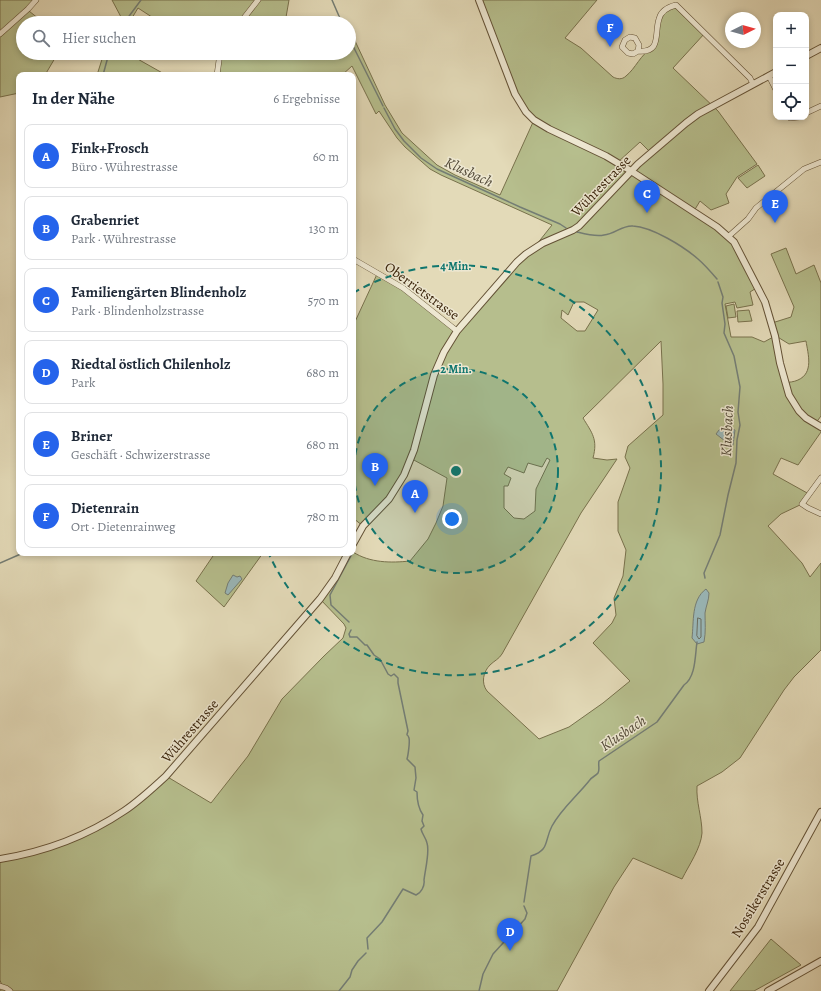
<!DOCTYPE html>
<html lang="de">
<meta charset="utf-8">
<style>
:root{--surface:#fff;--page:#f2f2f3;--text:#1f2937;--muted:#747a83;--line:#e0e1e3;--accent:#2563eb}
body{margin:0;font-family:Alegreya,serif;background:var(--page);color:var(--text)}
.controls{position:absolute;right:12px;top:12px;display:grid;overflow:hidden;border-radius:8px;box-shadow:0 2px 6px #0003}
.controls button{width:36px;height:36px;display:grid;place-items:center;padding:0;border:0;border-bottom:1px solid var(--line);background:var(--surface);color:var(--text);font:20px sans-serif}
.compass{position:absolute;left:725px;top:12px;width:36px;height:36px;border-radius:50%;background:var(--surface);box-shadow:0 2px 6px #0003;rotate:85deg}
.you{position:absolute;left:452px;top:519px;width:14px;height:14px;margin:-10px;border:3px solid #fff;border-radius:50%;background:#1a73e8;box-shadow:0 0 0 6px #1a73e833}
.badge{display:grid;place-items:center;width:26px;height:26px;border-radius:50%;background:var(--accent);color:#fff;font-size:13px;font-weight:700}
.pin{position:absolute;translate:-50% -33px;filter:drop-shadow(0 1px 2px #0008)}
.pin::after{content:'';position:absolute;top:21px;width:14px;height:12px;background:inherit;clip-path:polygon(0 0,100% 0,50% 100%)}
.list{margin:0;padding:0;list-style:none}
h2{display:flex;justify-content:space-between;align-items:center;height:52px;margin:0;padding:0 16px;font-size:17px}
h2 small{font-size:13px;font-weight:400;color:var(--muted)}
.list li{display:grid;grid-template-columns:26px 1fr auto;gap:12px;align-items:center;box-sizing:border-box;height:64px;margin:0 8px 8px;padding:0 8px;border:1px solid var(--line);border-radius:8px}
.list b{display:block;font-size:15px;white-space:nowrap}
.list p{margin:0;font-size:13px;white-space:nowrap;color:var(--muted)}
.list em{font-size:13px;font-style:normal;color:var(--muted)}
.icon{flex:none;width:22px;height:22px;fill:none;stroke:currentColor;stroke-width:2;stroke-linecap:round;stroke-linejoin:round}
.map{position:relative;flex:none;width:821px;height:991px;overflow:hidden}
.search{position:absolute;background:var(--surface);box-shadow:0 2px 6px #0003;left:16px;top:16px;width:340px;height:44px;display:flex;align-items:center;gap:10px;box-sizing:border-box;padding:0 14px;border-radius:22px;color:var(--muted);font-size:15px}
.panel{position:absolute;background:var(--surface);box-shadow:0 2px 6px #0003;left:16px;top:72px;width:340px;height:484px;border-radius:8px}
.map>svg:first-child{display:block}
</style>
<div class="map">
<svg width="821" height="991" viewBox="0 0 821 991">
<rect width="100%" height="100%" fill="#e3dab8"/>
<filter id="stains"><feTurbulence type="fractalNoise" baseFrequency=".005" numOctaves="4"/><feColorMatrix values="0 0 0 0 .2 0 0 0 0 .09 0 0 0 0 .02 0 0 0 .5 -.17"/></filter>
<radialGradient id="worn" r=".72"><stop offset=".6" stop-color="#630" stop-opacity="0"/><stop offset="1" stop-color="#630" stop-opacity=".3"/></radialGradient>
<g fill="#b6be8d" stroke="#78714c" fill-rule="evenodd">
<path d="M0,0H39L29,11L44,23H23V53H58L45,75H19V93L0,97Z"/>
<path d="M112,0H289L285,23H161L138,8L129,23H120L121,17Z"/>
<path d="M479,0H597L565,38L581,48L613,77C617,79 622,80 626,76C636,68 640,55 653,47L662,12L676,5L705,33L673,68L718,111L757,164L737,177L726,194L729,203L711,210L700,201L694,211L729,236L758,287L750,292L753,305L737,308L735,302L725,304L731,337H752L764,342L775,336L772,323L791,317L794,307L771,254L786,248L796,274L814,265L821,283V416L815,424L821,427V432L798,465L781,458L773,474L809,494L802,504L781,514L768,526L802,563L810,577L821,563V650L794,677L784,690L740,758L722,772L697,786C696,802 702,817 702,833C701,848 689,865 682,879L633,858L614,887L557,991H0V986H2L0,980V859L39,851L102,825L166,776L211,803L248,756L282,699L324,656L343,638L346,628L344,624L320,599L348,553H353V552C370,563 391,563 410,561L428,539L436,523L443,506L447,478L412,459L404,475L363,526L353,518V326L378,272L457,331L533,249L552,225L441,175L430,169L405,147L397,138L379,111L376,114L352,66L342,75H217L218,60L207,53H309L315,56L321,53H349V28L385,105L402,133L437,165L455,175L500,195L534,120L521,104ZM640,142L651,153L631,171L618,162ZM574,302H584L598,310L585,331H577L561,318L562,310L568,315ZM776,336L789,344L806,341C808,354 814,373 798,380C794,382 789,382 785,383ZM661,341L663,384V415L628,446L625,457L630,468L618,502V531L626,550L623,576L614,598L616,615L612,623L593,643L630,681L603,703L569,727L539,739L487,691C481,683 483,672 490,665C494,661 499,659 502,654L581,513L617,459L607,460L593,458C598,439 592,433 583,418ZM547,458L550,460L536,489L535,511L524,519L514,518L504,508V486H508L511,478L504,474L508,467L524,473L528,463L542,467Z"/>
<path d="M104,53H127L166,75H97Z"/>
<path d="M758,165L765,176L747,188L738,178Z"/>
<path d="M734,304L736,317L728,318L726,306Z"/>
<path d="M749,310L752,321L738,322L737,311Z"/>
<path d="M215,553H263L224,607L196,581Z"/>
<path d="M771,939L801,965L754,991H730Z"/>
</g>
<g fill="#9ab8ba" stroke="#747d74">
<path d="M725,427L735,430L733,445L731,448L727,446L725,441L716,434L719,430Z"/>
<path d="M233,575L237,577L240,576L242,579L228,595L225,593L228,583Z"/>
<path d="M706,589L709,593C709,600 706,606 705,613C705,623 706,632 704,642L697,644L692,638C694,622 691,600 706,589Z"/>
</g>
<g fill="none" stroke-linecap="round" stroke-linejoin="round">
<path stroke="#6a6e62" stroke-width="1" d="M698,618L701,619V637L699,639L697,636Z"/>
<g stroke="#747d74" stroke-width="1.5">
<path d="M332,0L342,23"/>
<path d="M124,23L141,0"/>
<path d="M349,38L383,106"/>
<path d="M103,75L109,53"/>
<path d="M384,108L395,129L404,141L421,158L437,169L520,207L560,224L566,228"/>
<path d="M577,232C585,234 596,237 604,235C615,234 622,225 633,226C652,227 683,246 698,259C705,265 711,272 717,279"/>
<path d="M0,563L23,553"/>
<path d="M705,578L704,573L720,535L728,495L736,463L737,440L740,425L738,412L740,387L734,356L724,333L725,324L722,303L723,297L718,282"/>
<path d="M349,622L331,605L330,595L352,554"/>
<path d="M351,630L349,634L350,637H357L365,645H367L374,655L380,659L388,674L391,676L394,674L398,678V683L408,731C406,738 407,732 409,738C410,742 408,756 407,759L415,767L416,778L414,790L417,792C417,800 418,808 423,815L422,821L424,826L421,829C422,834 426,838 427,843C430,852 425,870 424,880C425,886 421,893 416,895L403,889L382,922L367,938L368,949"/>
<path d="M524,902L531,856C550,850 544,841 552,826C561,809 577,796 589,781C591,777 596,776 598,773C600,770 598,765 599,761L657,722L684,685C696,677 695,655 697,642"/>
<path d="M339,991L350,977L352,970L358,961L366,953"/>
<path d="M479,991L483,974L493,954L525,919L527,913L524,906"/>
</g>
<defs>
<g id="minor">
<path d="M240,23L258,0"/>
<path d="M0,34L28,9L36,0"/>
<path d="M638,51L639,45L635,38L630,37L625,40L622,47L628,53L633,54L638,51C662,53 654,34 659,19C661,11 668,7 676,5L750,78L753,84"/>
<path d="M217,75L220,53"/>
<path d="M769,76L776,90"/>
<path d="M806,113L821,106"/>
<path d="M789,117L790,118L799,117"/>
<path d="M729,236L748,219L756,208L804,169L821,162"/>
<path d="M353,259L403,288L457,331"/>
<path d="M821,478L802,504L808,508L821,514"/>
<path d="M0,986L6,988L10,991"/>
</g>
<g id="tertiary">
<path d="M479,0L515,94L526,112L534,120L549,129L606,156L631,171L717,227L734,242L765,302L775,336L780,363L789,395L799,411L806,418L821,427"/>
<path d="M806,56L821,48"/>
<path d="M353,544L363,526L389,499L404,475L414,450L434,375L444,352L457,331L517,262L526,254L543,243L573,230L579,226L638,164L686,123L698,114L776,72"/>
<path d="M0,859C44,852 87,836 124,811C139,801 153,788 166,776L320,599L335,578L348,553"/>
<path d="M709,991L758,927L821,812"/>
<path d="M768,991L821,961"/>
</g>
</defs>
<use href="#minor" stroke="#645236" stroke-width="6"/>
<use href="#tertiary" stroke="#645236" stroke-width="8"/>
<use href="#minor" stroke="#ede7d1" stroke-width="5"/>
<use href="#tertiary" stroke="#ede7d1" stroke-width="6"/>
</g>
<circle cx="456" cy="471" r="102" fill="#0f766e" fill-opacity=".12"/>
<g fill="none" stroke="#0f766e" stroke-width="2" stroke-dasharray="7 5">
<circle cx="456" cy="471" r="102"/>
<path d="M353 293A205 205 0 1 1 269 554"/>
</g>
<g text-anchor="middle" dominant-baseline="central" stroke-width="3" stroke-linejoin="round" paint-order="stroke">
<g font-size="14" fill="#3a240b" stroke="#ede7d1">
<text transform="translate(601 186) rotate(-46)">Wührestrasse</text>
<text transform="translate(422 291) rotate(36)">Oberrietstrasse</text>
<text transform="translate(190 731) rotate(-49)">Wührestrasse</text>
<text transform="translate(758 898) rotate(-59)">Nossikerstrasse</text>
</g>
<g font-size="15" font-style="italic" fill="#524937" stroke="#ede7d1">
<text transform="translate(469 172) rotate(25)">Klusbach</text>
<text transform="translate(727 431) rotate(-88)">Klusbach</text>
<text transform="translate(623 733) rotate(-34)">Klusbach</text>
</g>
</g>
<circle cx="456" cy="471" r="6" fill="#0f766e" stroke="#ede7d1" stroke-width="2"/>
<g font-size="12" text-anchor="middle" font-weight="bold" fill="#0f766e" stroke="#ede7d1" stroke-width="3" stroke-linejoin="round" paint-order="stroke">
<text x="456" y="270">4 Min.</text>
<text x="456" y="373">2 Min.</text>
</g>
<rect width="100%" height="100%" filter="url(#stains)"/>
<rect width="100%" height="100%" fill="url(#worn)"/>
</svg>
<div class="controls">
<button>+</button>
<button>−</button>
<button><svg class="icon" aria-label="locate" viewBox="0 0 24 24"><circle cx="12" cy="12" r="6"/><path d="M12 2v4M12 18v4M2 12h4M18 12h4"/></svg></button>
</div>
<svg class="compass" viewBox="-18 -18 36 36"><path d="M0-13l5 13h-10z" fill="#e53935"/><path d="M0 13l5-13h-10z" fill="#747a83"/></svg>
<div class="you"></div>
<div class="pin badge" style="left:415px;top:513px">A</div>
<div class="pin badge" style="left:375px;top:486px">B</div>
<div class="pin badge" style="left:647px;top:213px">C</div>
<div class="pin badge" style="left:510px;top:951px">D</div>
<div class="pin badge" style="left:775px;top:223px">E</div>
<div class="pin badge" style="left:610px;top:47px">F</div>
<div class="search"><svg class="icon" aria-label="search" viewBox="0 0 24 24"><circle cx="10" cy="10" r="6"/><path d="M15 15l6 6"/></svg>Hier suchen</div>
<section class="panel">
<h2>In der Nähe<small>6 Ergebnisse</small></h2>
<ul class="list">
<li><span class="badge">A</span><div><b>Fink+Frosch</b><p>Büro · Wührestrasse</p></div><em>60 m</em></li>
<li><span class="badge">B</span><div><b>Grabenriet</b><p>Park · Wührestrasse</p></div><em>130 m</em></li>
<li><span class="badge">C</span><div><b>Familiengärten Blindenholz</b><p>Park · Blindenholzstrasse</p></div><em>570 m</em></li>
<li><span class="badge">D</span><div><b>Riedtal östlich Chilenholz</b><p>Park</p></div><em>680 m</em></li>
<li><span class="badge">E</span><div><b>Briner</b><p>Geschäft · Schwizerstrasse</p></div><em>680 m</em></li>
<li><span class="badge">F</span><div><b>Dietenrain</b><p>Ort · Dietenrainweg</p></div><em>780 m</em></li>
</ul>
</section>
</div>
